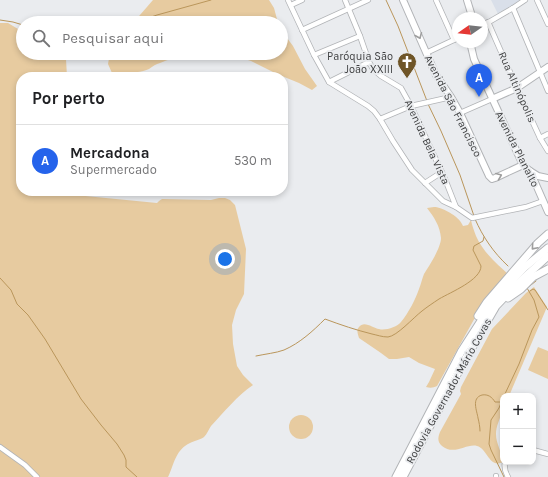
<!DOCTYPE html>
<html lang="pt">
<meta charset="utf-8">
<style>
:root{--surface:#fff;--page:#f6f6f6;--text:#202124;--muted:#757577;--line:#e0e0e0;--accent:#2563eb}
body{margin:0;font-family:Karla,sans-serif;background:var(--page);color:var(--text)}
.controls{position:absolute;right:12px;bottom:12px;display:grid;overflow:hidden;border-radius:8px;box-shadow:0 2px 6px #0003}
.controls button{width:36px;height:36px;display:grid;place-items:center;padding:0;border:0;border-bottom:1px solid var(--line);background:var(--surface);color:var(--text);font:20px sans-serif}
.compass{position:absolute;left:452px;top:12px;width:36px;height:36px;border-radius:50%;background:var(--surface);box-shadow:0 2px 6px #0003;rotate:256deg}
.you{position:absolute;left:225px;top:259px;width:14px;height:14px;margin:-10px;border:3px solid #fff;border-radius:50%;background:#1a73e8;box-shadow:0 0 0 6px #1a73e833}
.badge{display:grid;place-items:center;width:26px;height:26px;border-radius:50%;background:var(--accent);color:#fff;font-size:13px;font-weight:700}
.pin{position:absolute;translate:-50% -33px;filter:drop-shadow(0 1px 2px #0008)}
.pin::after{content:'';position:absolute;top:21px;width:14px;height:12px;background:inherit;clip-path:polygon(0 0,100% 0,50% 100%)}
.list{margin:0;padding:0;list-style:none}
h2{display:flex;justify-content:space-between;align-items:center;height:52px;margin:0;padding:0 16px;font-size:17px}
h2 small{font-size:13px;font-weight:400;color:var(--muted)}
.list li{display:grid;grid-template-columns:26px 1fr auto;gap:12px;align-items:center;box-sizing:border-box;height:72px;padding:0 16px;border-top:1px solid var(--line)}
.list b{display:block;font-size:15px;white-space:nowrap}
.list p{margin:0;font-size:13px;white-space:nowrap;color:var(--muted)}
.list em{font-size:13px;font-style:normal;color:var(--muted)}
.icon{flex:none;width:22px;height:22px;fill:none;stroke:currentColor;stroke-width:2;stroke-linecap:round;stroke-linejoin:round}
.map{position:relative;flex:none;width:548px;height:477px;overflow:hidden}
.search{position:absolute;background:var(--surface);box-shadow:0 2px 6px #0003;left:16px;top:16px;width:272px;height:44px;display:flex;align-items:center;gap:10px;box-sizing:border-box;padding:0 14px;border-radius:22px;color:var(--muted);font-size:15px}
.panel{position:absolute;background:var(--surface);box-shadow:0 2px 6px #0003;left:16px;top:72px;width:272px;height:124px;border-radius:16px}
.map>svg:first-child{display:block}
</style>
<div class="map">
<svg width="548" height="477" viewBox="0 0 548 477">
<rect width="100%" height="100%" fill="#eaecef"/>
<path fill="#d9dfe9" d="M491,0H521L498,14Z"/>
<g fill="#e7cba0">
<path d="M153,0H269L274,8L278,23H133Z"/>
<path d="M0,23H8L23,32V53H74L66,59L67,77H21V191H60L65,194L157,203L159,201L162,199L211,200L219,198H225L230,200L235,205L246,249L244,294L236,310L232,325L233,344L237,366L243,375L253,385C237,396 224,412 211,426C209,429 207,434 204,437C202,439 194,441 190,443C176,450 175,461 169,475L168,477H0Z"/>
<path d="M281,30L293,46L305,69L317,86L312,90L299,83L277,74L251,61L226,53H281Z"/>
<path d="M110,53H183C174,59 169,59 160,63C156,64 153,66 149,69C141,73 121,74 112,73L108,64Z"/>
<path d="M434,207C441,207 456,215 460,221C461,222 462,224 463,226L468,225L471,220C472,225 474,231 476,236C483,252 496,263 509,275L482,305L437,386C433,388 430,388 426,387L429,382L435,369L419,363L409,357L397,359H389L381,353L359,338C358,334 356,330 359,327C364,320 373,328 379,329C385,331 397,327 401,322C409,312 415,300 419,289C421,284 422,279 424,274C429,266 441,248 441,238C440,226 434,217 427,208Z"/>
<path d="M534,287L547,307L509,396H503C503,401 504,407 502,412C500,419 496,426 496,434C496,444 502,452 503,462C489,469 488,449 477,446C467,443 454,456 442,446C437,442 438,437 440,432L461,394L460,391L461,387L492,329L526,293Z"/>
<path d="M538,347L548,351V379L528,370Z"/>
<circle cx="301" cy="427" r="12"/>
</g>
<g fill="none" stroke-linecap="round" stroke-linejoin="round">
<g stroke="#ba965b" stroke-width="1">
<path d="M386,0L398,26L427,101"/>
<path d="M0,20L13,22L23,25"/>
<path d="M134,23L157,15L211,0"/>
<path d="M102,53L106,54L110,53"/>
<path d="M428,104L441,131L460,175L474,216"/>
<path d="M475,219C483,237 493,252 508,266"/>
<path d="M0,278L11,290L17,304L28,315L45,339L81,399L101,425L117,444L124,455L126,460V467L137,477"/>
<path d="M530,291L533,289L535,290L548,310"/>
<path d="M256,356C265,354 276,353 284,350C300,343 313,331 325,319C341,325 356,330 372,334C377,335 382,337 388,337C397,336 413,318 422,311C427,307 433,303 439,299C451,292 481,280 481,266L473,250L474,246L483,241L484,237"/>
<path d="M504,396L519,364L532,330L539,317L534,300L527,288L536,281"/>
<path d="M503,398L499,408L491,420L489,444L491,450L504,477"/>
<path d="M480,431C480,427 479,422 478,418C477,411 471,398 482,395C488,394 492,397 495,402H501"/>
</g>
<defs>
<g id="minor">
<path d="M288,0L314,55L329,82L368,106L374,111L380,119L393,141L412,170L443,201L456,207L472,218L526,207L543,201"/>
<path d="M345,0L360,36L369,62L373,69L381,76L401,88L411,106L445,179L456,207"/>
<path d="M436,0L454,40"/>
<path d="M537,0L548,24"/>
<path d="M291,5L302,0"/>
<path d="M513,8L548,91"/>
<path d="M488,22L517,88L540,138L548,151"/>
<path d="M482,26L513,8L525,0"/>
<path d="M302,30L368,0"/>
<path d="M426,53L458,38"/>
<path d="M314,55L360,36"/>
<path d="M329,82L369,62"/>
<path d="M460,113L492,99"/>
<path d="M380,119L411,106L451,97"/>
<path d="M540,138L548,134"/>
<path d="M425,183L442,172"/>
<path d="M0,447L25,465L37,477"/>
<path d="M533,450L548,454"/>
<path d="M505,462C504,467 505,472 508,477"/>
<path d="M496,476V477"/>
</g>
<g id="tertiary">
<path d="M403,0L436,75L451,97L460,113L489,176L492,179L495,178L523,165"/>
<path d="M467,0L471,13V18"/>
<path d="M470,42L474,59L523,165L530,171L548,212"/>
<path d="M492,99L517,88L548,67"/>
<path d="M530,171L538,176L548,178"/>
</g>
<g id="primary">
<path d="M508,298L521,289L533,277L548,269"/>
<path d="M478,316L487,302L538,243L548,234"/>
<path d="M396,477L461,352L490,307L513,279L525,267L548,248"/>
<path d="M403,477L463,363L496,306L517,284L548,256"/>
</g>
</defs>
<use href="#minor" stroke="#b2b4b7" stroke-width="6"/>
<use href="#tertiary" stroke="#b2b4b7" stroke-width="8"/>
<use href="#primary" stroke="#b2b4b7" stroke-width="9"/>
<use href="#minor" stroke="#fff" stroke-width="4.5"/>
<use href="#tertiary" stroke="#fff" stroke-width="6"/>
<use href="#primary" stroke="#fff" stroke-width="7"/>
</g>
<defs><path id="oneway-chevron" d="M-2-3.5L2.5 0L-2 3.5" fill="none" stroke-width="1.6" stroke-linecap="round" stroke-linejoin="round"/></defs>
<g stroke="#9e9e9e">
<use href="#oneway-chevron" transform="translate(419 36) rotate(67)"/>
<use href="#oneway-chevron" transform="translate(499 176) rotate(-22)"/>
<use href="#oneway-chevron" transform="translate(534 247) rotate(131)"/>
</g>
<defs>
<symbol id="church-pin" viewBox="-11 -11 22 30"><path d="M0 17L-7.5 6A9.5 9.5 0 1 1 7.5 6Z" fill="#6f5527" stroke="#eaecef"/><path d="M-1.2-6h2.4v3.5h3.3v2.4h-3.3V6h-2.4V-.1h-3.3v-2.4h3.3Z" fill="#fff"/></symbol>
</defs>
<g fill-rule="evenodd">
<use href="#church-pin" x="396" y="51" width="22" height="30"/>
</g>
<g text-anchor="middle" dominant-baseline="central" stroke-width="3.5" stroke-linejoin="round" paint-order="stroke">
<g font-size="11" fill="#3c3d3e" stroke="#eaecef" text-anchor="end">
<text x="393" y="56">Paróquia São<tspan x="393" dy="13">João XXIII</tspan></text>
</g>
<g font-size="11" fill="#3c3d3e" stroke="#eaecef">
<text transform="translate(517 87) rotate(66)">Rua Altinópolis</text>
<text transform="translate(453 106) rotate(63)">Avenida São Francisco</text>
<text transform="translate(427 142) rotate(65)">Avenida Bela Vista</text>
<text transform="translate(517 149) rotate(63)">Avenida Planalto</text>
<text transform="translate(449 391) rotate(-61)">Rodovia Governador Mário Covas</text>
</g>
</g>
</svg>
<div class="controls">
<button>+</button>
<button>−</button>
</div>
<svg class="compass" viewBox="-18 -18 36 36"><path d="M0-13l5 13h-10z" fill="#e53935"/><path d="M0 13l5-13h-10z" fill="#757577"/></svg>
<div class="you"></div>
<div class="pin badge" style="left:479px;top:97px">A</div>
<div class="search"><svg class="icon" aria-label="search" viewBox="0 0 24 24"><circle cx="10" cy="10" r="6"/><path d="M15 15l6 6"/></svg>Pesquisar aqui</div>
<section class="panel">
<h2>Por perto<small></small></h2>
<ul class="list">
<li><span class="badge">A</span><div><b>Mercadona</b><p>Supermercado</p></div><em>530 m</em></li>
</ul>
</section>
</div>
